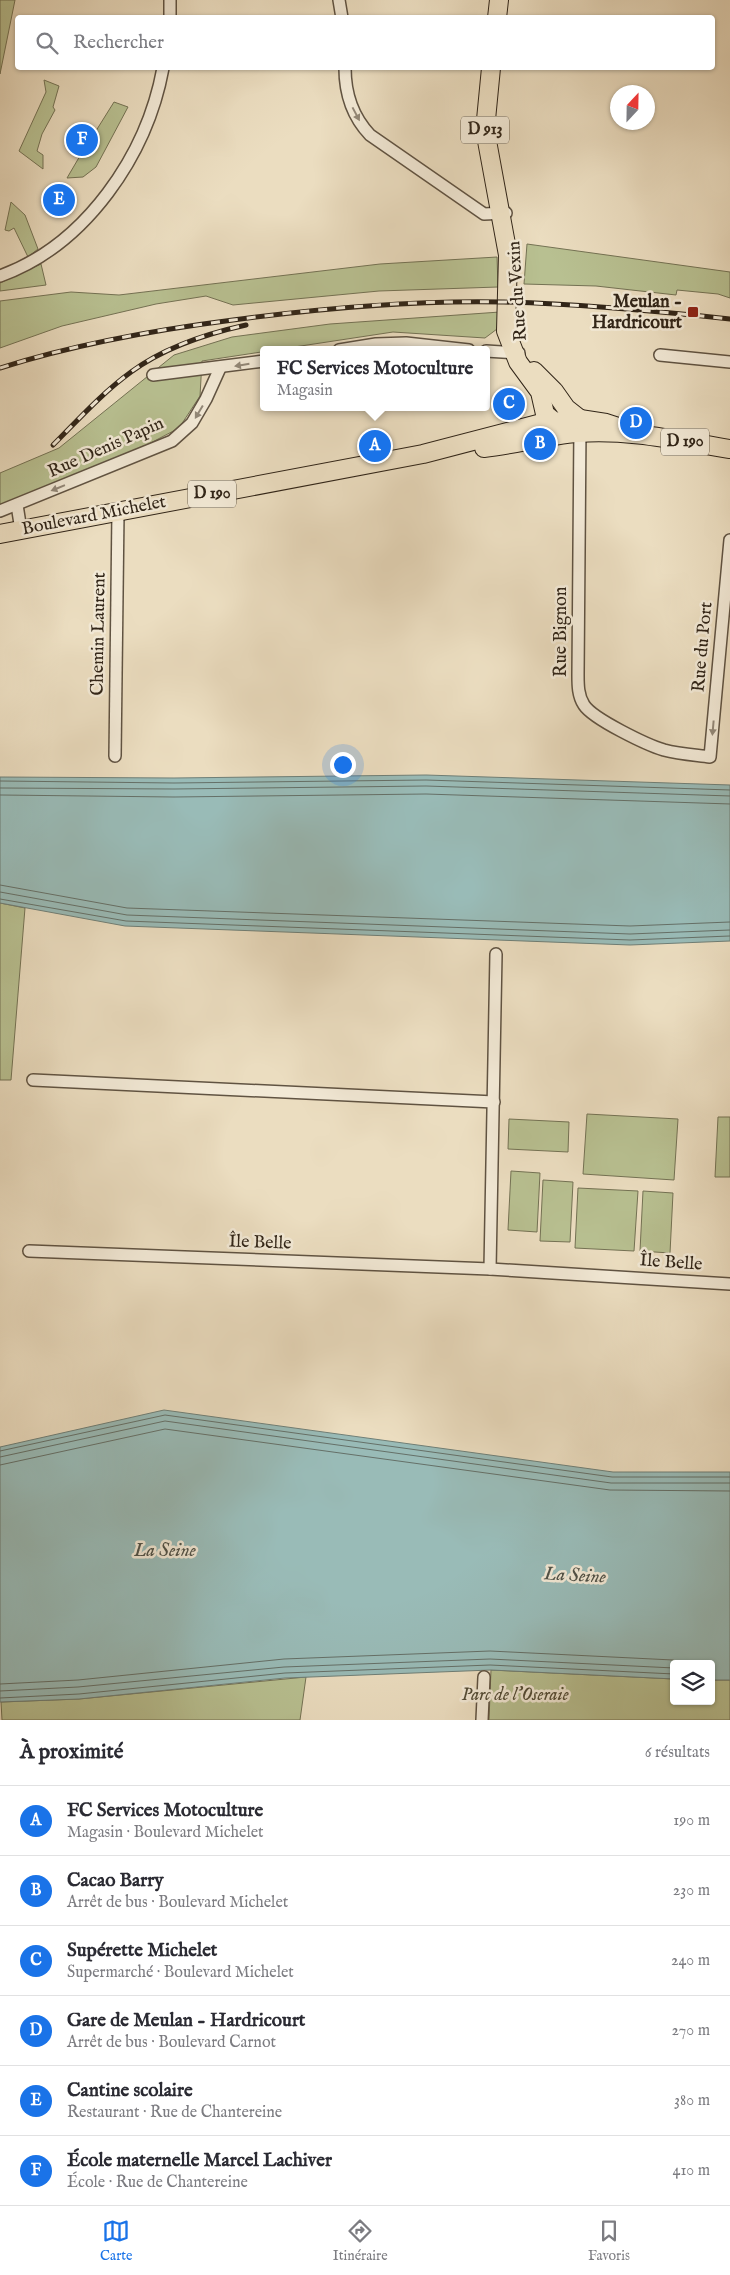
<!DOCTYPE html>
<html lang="fr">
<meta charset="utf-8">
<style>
:root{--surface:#fff;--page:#f2f2f3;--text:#2b2b33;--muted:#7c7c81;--line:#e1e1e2;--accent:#1a73e8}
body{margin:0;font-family:"IM FELL English",serif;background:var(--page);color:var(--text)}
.controls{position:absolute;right:15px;bottom:15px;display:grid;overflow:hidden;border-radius:5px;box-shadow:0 1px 4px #0004}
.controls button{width:45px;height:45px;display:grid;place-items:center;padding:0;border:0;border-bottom:1px solid var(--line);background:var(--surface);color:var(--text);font:25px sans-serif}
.compass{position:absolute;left:610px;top:85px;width:45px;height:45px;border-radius:50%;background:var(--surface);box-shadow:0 1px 4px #0004;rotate:22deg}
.you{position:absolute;left:342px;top:764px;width:18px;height:18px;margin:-12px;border:4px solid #fff;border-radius:50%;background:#1a73e8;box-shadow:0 0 0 8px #1a73e833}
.badge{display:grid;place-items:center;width:32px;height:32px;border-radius:50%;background:var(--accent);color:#fff;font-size:16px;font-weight:700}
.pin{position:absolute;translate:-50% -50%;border:2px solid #fff;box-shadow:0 1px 5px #0006}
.popup{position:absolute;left:260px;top:346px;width:230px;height:65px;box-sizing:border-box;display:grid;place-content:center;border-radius:5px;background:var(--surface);filter:drop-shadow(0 1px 4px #0005);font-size:16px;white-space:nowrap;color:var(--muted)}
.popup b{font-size:19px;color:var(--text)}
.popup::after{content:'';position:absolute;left:50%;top:100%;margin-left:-10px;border:10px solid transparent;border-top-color:var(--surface)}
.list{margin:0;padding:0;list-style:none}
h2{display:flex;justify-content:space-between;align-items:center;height:65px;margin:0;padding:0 20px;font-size:21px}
h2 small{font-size:16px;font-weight:400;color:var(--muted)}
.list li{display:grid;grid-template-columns:32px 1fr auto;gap:15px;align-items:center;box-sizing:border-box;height:70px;padding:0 20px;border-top:1px solid var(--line)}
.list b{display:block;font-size:19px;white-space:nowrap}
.list p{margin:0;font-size:16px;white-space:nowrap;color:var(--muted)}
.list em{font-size:16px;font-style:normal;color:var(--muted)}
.icon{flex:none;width:28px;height:28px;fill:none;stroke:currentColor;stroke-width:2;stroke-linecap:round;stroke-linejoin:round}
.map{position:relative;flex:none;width:730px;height:1720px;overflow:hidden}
.search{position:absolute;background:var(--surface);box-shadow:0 1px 4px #0004;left:15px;right:15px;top:15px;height:55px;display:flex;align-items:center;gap:12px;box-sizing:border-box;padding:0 18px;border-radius:5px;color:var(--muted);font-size:19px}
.sheet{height:485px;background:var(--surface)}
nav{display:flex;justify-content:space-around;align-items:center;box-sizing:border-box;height:70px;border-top:1px solid var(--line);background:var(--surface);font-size:14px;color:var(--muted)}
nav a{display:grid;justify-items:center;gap:2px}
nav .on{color:var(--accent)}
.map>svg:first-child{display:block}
</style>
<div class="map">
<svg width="730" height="1720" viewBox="0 0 730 1720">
<rect width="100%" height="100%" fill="#ebddc0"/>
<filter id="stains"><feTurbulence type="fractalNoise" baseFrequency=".004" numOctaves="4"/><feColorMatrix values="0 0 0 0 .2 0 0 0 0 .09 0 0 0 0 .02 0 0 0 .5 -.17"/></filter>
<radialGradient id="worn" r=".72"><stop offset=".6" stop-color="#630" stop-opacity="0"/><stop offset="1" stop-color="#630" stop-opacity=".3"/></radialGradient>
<g fill="#b8c091" stroke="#747254">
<path d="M0,0H15L0,74Z"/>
<path d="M44,80L59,86L53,107L55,110L42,134L37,151L43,155V169L19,151L46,92Z"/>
<path d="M114,102L128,107L96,167L83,177L67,178L84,149L87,150L96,136L94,134Z"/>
<path d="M11,202L25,215L38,249L28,257L14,228L9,231L5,230Z"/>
<path d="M527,244L730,272V298L718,294L677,290L676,295L596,286L524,284Z"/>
<path d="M497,257L498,287L379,291L233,305L206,296L156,304L62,326L0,348V301L71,292L119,295L380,264Z"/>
<path d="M41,264L46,285L0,291V283Z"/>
<path d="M500,312L497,329L485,338L393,332L202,361L200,396L179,428L143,447L0,508V473L59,448L174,355L232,337L330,324Z"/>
<path d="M0,903L25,908L11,1080H0Z"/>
<path d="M587,1114L678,1119L674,1180L583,1174Z"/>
<path d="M718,1117H730V1177H715Z"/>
<path d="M509,1119L569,1122L568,1152L508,1149Z"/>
<path d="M511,1171L540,1173L537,1232L508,1230Z"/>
<path d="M543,1180L573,1182L570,1242L540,1241Z"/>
<path d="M578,1188L638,1191L634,1251L575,1248Z"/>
<path d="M643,1191L673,1193L670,1253L640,1251Z"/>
<path d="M491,1670L674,1679V1701H711V1680H730V1720H489Z"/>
<path d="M306,1677L300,1720H2L1,1702L79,1699Z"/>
</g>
<g fill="#99bbb7" stroke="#6f7f77">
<path d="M426,775L730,785V941L630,945L125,926L0,903V777L174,778Z"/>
<path d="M164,1410L613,1472H730V1680H711V1664H674V1679L491,1670L285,1678L79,1699L0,1702V1447Z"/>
</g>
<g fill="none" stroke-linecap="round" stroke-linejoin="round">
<g stroke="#657068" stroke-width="1">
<path d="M0,781L174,783L426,780L730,790"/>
<path d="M0,788L174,789L426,786L730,796"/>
<path d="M0,795L174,797L426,794L730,804"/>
<path d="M0,885L127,908L630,926L730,922"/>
<path d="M0,892L127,915L630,934L730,930"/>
<path d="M0,899L126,921L630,940L730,936"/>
<path d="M0,1451L165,1415L612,1477H730"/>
<path d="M0,1457L165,1421L611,1483H730"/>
<path d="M0,1465L165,1429L610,1490L730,1491"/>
<path d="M0,1684L78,1680L284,1659L490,1651L673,1660L684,1664"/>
<path d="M0,1691L78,1687L284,1667L490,1659L674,1668"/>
<path d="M0,1698L79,1694L285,1673L490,1665L674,1674"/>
</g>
<defs>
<g id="street">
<path d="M339,0L342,18"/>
<path d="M170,18V0"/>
<path d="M345,68C345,93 352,116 370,135L484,214L506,213"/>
<path d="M0,276C86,245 147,155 163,68"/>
<path d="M339,350L376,344L406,343L469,350"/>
<path d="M486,351L519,353"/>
<path d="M660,355L730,362"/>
<path d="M153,375L264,361"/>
<path d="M580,427L578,675C578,685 578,696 584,705C593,719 647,745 664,750C679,754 695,755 710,757L730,540"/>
<path d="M17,505L21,530"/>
<path d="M0,511L172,441L192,423L206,399L220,368"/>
<path d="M115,756L118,512"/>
<path d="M33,1080L494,1102"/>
<path d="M29,1251L490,1269L730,1284"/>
<path d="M490,1269L496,954"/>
<path d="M482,1720L484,1677"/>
</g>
<g id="primary">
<path d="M497,18L499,0"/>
<path d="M491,68L485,130L508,255L506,331L518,362L540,392L545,414L568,433"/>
<path d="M534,371L554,391L566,408L580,419"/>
<path d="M484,448C515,445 546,435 578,433C630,429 679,441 730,449"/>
<path d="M0,534L423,454L538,424L580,419L606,423L640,434"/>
</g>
</defs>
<use href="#street" stroke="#605342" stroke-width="14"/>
<use href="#primary" stroke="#312518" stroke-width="20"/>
<use href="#street" stroke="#f2e9d6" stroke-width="11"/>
<use href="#primary" stroke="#ebddc0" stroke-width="18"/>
<defs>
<g id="rail">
<path d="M0,368C76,344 154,330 233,320C323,308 413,300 504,302C580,304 655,311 730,319"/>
<path d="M53,445C78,420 102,393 131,372C165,347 205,334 246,325"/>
</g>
</defs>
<use href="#rail" stroke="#312518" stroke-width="5"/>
<use href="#rail" stroke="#f2e9d6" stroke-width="3" stroke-dasharray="9" stroke-linecap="butt"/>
</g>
<defs><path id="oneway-solid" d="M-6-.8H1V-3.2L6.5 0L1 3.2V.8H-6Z" transform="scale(1.25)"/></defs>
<g fill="#928777">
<use href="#oneway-solid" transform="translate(356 114) rotate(62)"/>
<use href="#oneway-solid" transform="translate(242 365) rotate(171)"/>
<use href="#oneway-solid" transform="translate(199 412) rotate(121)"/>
<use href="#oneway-solid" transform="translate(58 488) rotate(158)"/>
<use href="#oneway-solid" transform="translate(713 728) rotate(95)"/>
</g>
<rect fill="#8f2418" stroke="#f2e9d6" stroke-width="2" x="687" y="306" width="12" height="12" rx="2.5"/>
<g text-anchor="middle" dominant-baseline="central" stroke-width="5" stroke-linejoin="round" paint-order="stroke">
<g fill="#f2e9d6" stroke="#6b6051" stroke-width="1">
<rect x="461" y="116.5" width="48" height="27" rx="4"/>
<rect x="661" y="428.5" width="48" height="27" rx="4"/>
<rect x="188" y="480.5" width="48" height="27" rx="4"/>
</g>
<g font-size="16" font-weight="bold" fill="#312518">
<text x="485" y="130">D 913</text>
<text x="685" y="442">D 190</text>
<text x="212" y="494">D 190</text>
</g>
<g font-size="18" fill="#312518" stroke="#f2e9d6">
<text transform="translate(518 291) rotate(-94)">Rue du Vexin</text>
<text transform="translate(106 448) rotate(-24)">Rue Denis Papin</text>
<text transform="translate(94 516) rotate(-11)">Boulevard Michelet</text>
<text transform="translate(561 632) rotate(-90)">Rue Bignon</text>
<text transform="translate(99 634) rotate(-89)">Chemin Laurent</text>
<text transform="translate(703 647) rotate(-85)">Rue du Port</text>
<text transform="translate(260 1243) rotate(2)">Île Belle</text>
<text transform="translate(671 1263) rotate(4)">Île Belle</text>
</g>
<g font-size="18" font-weight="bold" fill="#312518" stroke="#f2e9d6" text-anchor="end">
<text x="682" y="302">Meulan -<tspan x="682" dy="21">Hardricourt</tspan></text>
</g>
<g font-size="18" font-style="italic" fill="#534c36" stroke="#f2e9d6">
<text x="515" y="1695">Parc de l'Oseraie</text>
</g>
<g font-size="19" font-style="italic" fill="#505248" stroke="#f2e9d6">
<text x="165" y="1551">La Seine</text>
<text transform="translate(575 1576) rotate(3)">La Seine</text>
</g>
</g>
<rect width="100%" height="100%" filter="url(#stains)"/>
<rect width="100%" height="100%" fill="url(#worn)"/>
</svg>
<div class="controls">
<button><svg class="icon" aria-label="layers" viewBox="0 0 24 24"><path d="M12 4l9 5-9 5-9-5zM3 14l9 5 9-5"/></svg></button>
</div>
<svg class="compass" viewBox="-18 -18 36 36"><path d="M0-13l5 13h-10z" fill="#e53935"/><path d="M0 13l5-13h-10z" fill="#7c7c81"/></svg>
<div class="you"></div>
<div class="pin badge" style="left:375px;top:446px">A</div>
<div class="popup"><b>FC Services Motoculture</b>Magasin</div>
<div class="pin badge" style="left:540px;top:444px">B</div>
<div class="pin badge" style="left:509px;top:404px">C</div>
<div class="pin badge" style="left:636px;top:423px">D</div>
<div class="pin badge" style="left:59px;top:200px">E</div>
<div class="pin badge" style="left:82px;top:140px">F</div>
<div class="search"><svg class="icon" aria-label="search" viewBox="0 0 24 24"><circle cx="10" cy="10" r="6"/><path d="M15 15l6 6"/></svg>Rechercher</div>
</div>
<section class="sheet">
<h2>À proximité<small>6 résultats</small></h2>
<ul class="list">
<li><span class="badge">A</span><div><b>FC Services Motoculture</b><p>Magasin · Boulevard Michelet</p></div><em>190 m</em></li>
<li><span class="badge">B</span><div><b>Cacao Barry</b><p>Arrêt de bus · Boulevard Michelet</p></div><em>230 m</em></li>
<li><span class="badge">C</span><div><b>Supérette Michelet</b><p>Supermarché · Boulevard Michelet</p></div><em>240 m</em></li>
<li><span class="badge">D</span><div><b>Gare de Meulan - Hardricourt</b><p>Arrêt de bus · Boulevard Carnot</p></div><em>270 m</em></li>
<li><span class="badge">E</span><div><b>Cantine scolaire</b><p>Restaurant · Rue de Chantereine</p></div><em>380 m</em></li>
<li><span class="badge">F</span><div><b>École maternelle Marcel Lachiver</b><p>École · Rue de Chantereine</p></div><em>410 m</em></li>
</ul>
</section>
<nav>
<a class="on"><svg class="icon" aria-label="map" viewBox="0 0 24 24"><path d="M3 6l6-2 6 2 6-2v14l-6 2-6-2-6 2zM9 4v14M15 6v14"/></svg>Carte</a>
<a><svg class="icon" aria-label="directions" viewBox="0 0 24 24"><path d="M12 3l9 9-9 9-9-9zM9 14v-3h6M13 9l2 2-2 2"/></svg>Itinéraire</a>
<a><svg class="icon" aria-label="saved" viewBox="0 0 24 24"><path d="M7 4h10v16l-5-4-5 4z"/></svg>Favoris</a>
</nav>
